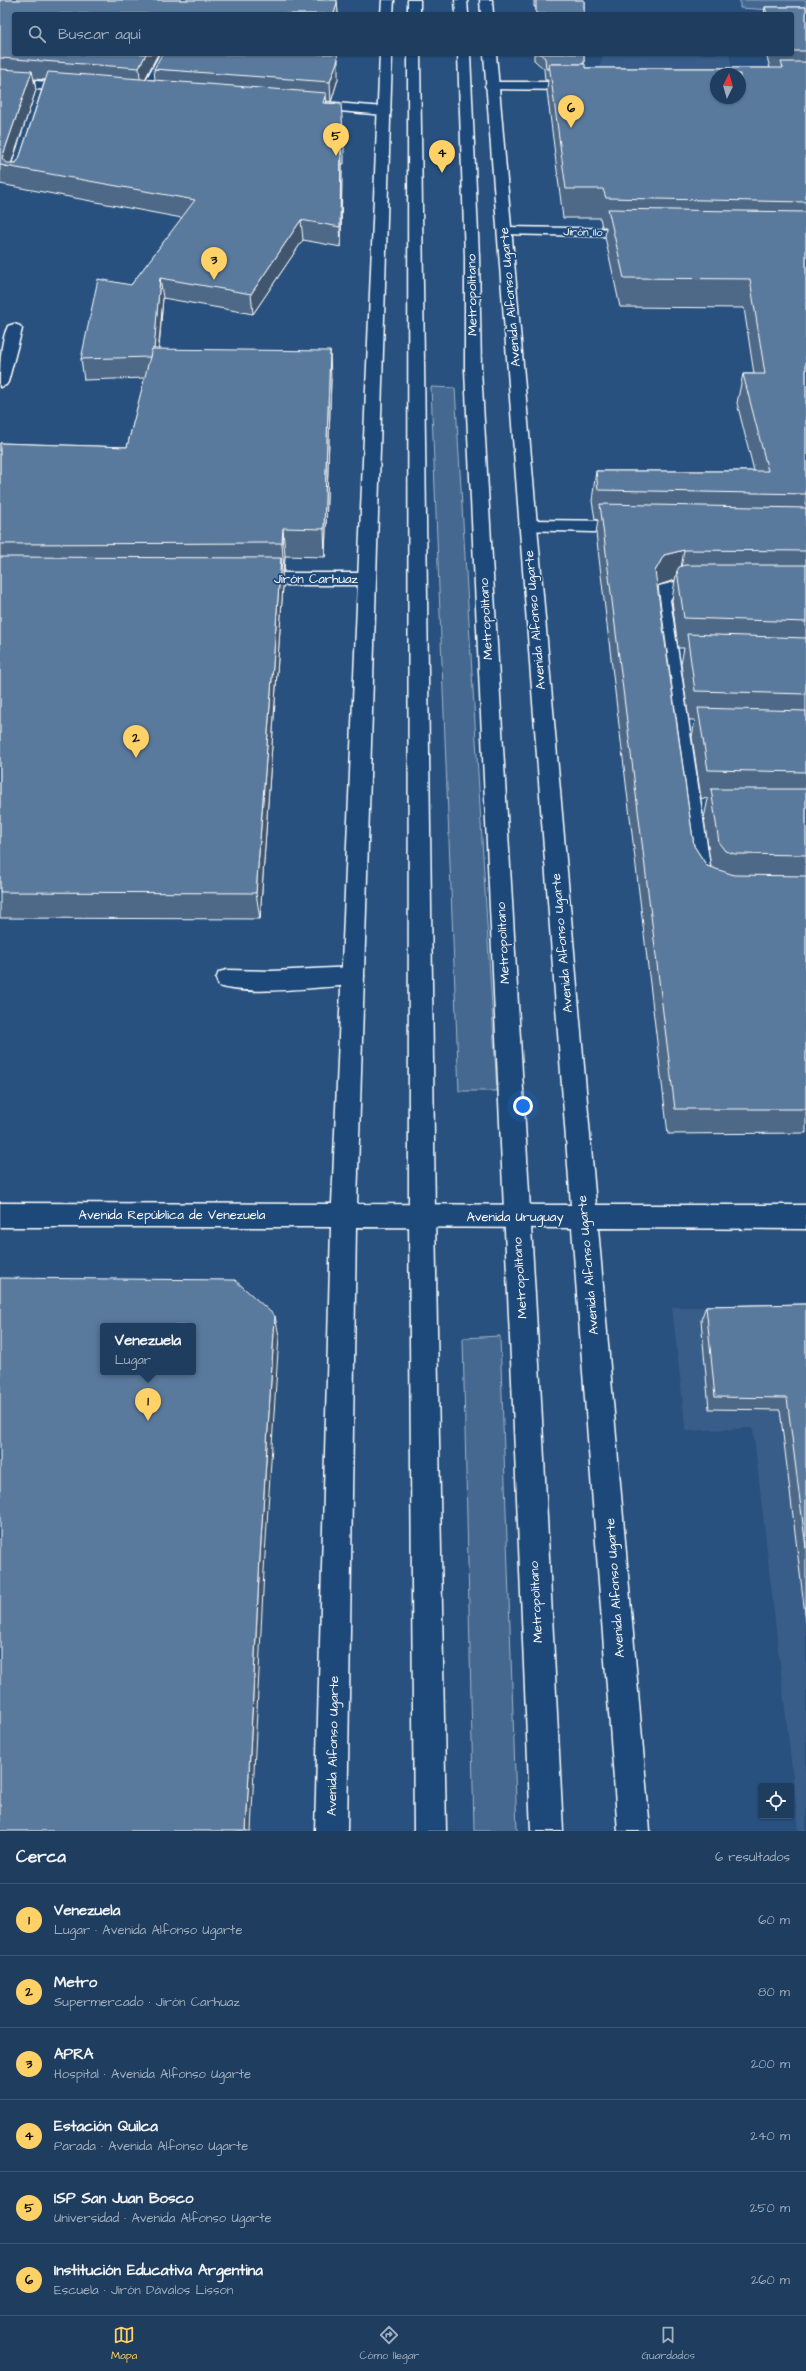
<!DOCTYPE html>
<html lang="es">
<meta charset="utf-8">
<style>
:root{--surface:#1e3d5f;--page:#264465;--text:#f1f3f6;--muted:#a1aebd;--line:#3c5674;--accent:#ffd166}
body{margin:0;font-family:"Architects Daughter",sans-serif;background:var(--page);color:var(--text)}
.controls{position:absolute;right:12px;bottom:12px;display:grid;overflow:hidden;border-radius:4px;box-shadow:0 1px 3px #0004}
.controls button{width:36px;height:36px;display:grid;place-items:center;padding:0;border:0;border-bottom:1px solid var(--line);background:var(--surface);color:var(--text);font:20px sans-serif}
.compass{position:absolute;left:710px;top:68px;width:36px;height:36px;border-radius:50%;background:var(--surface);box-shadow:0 1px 3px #0004;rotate:5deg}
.you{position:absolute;left:523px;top:1106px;width:14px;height:14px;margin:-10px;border:3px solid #fff;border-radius:50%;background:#1a73e8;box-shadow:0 0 0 6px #1a73e833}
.badge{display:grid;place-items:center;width:26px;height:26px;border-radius:50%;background:var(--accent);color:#111;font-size:13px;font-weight:700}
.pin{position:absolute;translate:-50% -33px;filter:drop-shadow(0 1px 2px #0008)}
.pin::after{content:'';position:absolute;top:21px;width:14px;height:12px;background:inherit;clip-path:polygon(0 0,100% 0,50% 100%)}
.popup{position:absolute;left:100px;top:1323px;width:96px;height:52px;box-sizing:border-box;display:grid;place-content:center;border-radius:4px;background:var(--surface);filter:drop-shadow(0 1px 3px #0005);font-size:13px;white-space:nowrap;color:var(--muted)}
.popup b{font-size:15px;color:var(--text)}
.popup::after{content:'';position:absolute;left:50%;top:100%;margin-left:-8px;border:8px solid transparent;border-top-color:var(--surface)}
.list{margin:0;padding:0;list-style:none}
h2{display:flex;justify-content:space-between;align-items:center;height:52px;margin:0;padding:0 16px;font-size:17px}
h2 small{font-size:13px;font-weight:400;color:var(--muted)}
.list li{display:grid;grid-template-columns:26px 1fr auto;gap:12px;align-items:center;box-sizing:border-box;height:72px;padding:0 16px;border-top:1px solid var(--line)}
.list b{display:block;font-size:15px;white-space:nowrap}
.list p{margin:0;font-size:13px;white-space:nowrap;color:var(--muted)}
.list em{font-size:13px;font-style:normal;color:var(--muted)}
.icon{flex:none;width:22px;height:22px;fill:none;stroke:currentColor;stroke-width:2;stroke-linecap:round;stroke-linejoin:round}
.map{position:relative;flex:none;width:806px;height:1831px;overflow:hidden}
.search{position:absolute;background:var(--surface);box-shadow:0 1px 3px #0004;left:12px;right:12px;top:12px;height:44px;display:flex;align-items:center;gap:10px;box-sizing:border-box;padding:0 14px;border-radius:4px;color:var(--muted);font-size:15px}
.sheet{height:484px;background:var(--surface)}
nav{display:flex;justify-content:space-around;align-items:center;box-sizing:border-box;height:56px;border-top:1px solid var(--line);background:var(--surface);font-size:11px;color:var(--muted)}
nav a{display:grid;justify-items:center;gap:2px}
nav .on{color:var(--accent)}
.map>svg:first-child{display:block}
</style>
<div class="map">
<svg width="806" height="1831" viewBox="0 0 806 1831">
<rect width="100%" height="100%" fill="#28517f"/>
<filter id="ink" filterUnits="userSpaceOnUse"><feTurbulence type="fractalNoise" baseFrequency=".025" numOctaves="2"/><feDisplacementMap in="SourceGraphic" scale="8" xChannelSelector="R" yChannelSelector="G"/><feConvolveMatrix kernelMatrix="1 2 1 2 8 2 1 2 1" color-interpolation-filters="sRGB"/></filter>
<g filter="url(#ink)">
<g fill="#375d88">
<path d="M603,54H729L732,69L598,73Z"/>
<path d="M672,1307H806V1831H799L753,1428L686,1431Z"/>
</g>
<g fill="#446890" stroke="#a2b4c8">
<path d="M740,0H806V12L740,8Z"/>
<path d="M431,387L455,388L497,1091H459Z"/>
<path d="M500,1336L517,1831H474L463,1338Z"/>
</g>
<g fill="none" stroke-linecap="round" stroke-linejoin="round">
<defs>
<g id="minor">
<rect x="408" y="0" width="12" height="14"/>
<path d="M455,0H467L468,14H456Z"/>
<path d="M160,54H172L151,96H141L139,93Z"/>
<path d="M408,54H420L435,1216L446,1831H414L409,1216Z"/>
<path d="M458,54H470L479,257L481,370L540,1381L563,1831H531L512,1381L465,370V257Z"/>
<path d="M0,78L73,84L80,88L73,92L0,86Z"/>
<path d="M492,82H577L584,86L577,90L487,89L485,86L487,83Z"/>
<path d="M311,101L384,107L391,111L384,115L306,108L304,105Z"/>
<path d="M505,227L635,229L642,233L635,237L500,234L498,231L500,228Z"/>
<path d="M14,324L20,326L22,329L8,382L6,385L0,387C0,368 0,342 8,326Z"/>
<path d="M528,520L627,521L633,523L636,527L633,531L627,533L522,530L519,526L522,522Z"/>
<path d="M253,573H367L373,575L376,579L373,583L367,585H253L247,583L244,579L247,575Z"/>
<path d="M679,581L710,583L712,587L710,591L673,595L670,600L711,872L714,878L711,884L703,886L695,884L689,873L652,600L659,586Z"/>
<path d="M353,967L361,969L364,976L361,983L353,985C319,987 249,996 219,986L216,979L219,972L227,970L272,971Z"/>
</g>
<g id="major">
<path d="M382,0H394L393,14H381Z"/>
<path d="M480,0H492L493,14H481Z"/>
<path d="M380,54H392L357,1204L571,1205L484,54H496L596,1205H806V1229L598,1228L650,1831H618L572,1228L356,1227L347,1831H315L331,1227H0V1203L332,1204Z"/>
</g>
</defs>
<use href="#minor" stroke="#fff" stroke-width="3"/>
<use href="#major" stroke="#fff" stroke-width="3"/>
<use href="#minor" fill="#1f4a7a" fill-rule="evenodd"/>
<use href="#major" fill="#1f4a7a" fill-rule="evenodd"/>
</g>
<g fill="#4d6987" stroke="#fff" fill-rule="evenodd">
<path d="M0,0H337L338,14H14V54H158L145,79L155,80L154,69L338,79L331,102L327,101V103L344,144V164H342L341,247L303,240L253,314L163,298L159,349L331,379L325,557L285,556L284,571H282L283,586L260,919L0,918V443L127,447L145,378L84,380L81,359L131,285L182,218L0,184ZM34,79L45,80L19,159L16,163H12L36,90Z"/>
<path d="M534,0H584V14H536V7H534Z"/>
<path d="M765,7H806V1133L668,1134L596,533L598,520L595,519L592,501L596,471H754L737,403L743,374H754L744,308L620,307L605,237L606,227H602L600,218H563L547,91L548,80H545L544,69L534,60V54H584V64L585,68H770L766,54H792V14H764ZM675,580L672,600L678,648H684L681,664L689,720H695L692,737L701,798L708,799L704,818L711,867L707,866L694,846L658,586L659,585Z"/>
<path d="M806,1304V1622L780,1410L709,1409L701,1320L706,1306Z"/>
</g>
<g fill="#3f556e" stroke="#fff">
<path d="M337,3L338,14H334Z"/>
<path d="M146,54H158L141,87L139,68Z"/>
<path d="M338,59V79L331,102L330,82Z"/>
<path d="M32,71L36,90L10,167L4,166L2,158Z"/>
<path d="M326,93L327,112L323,103Z"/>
<path d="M341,144L342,164L341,247L340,227Z"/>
<path d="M301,220L303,240L253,314L251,294Z"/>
<path d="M160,278L163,298L156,377L153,357Z"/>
<path d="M330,351L331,379L325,557L324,529Z"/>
<path d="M283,528L285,556L284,571L282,543Z"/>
<path d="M684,550L679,580L677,571L675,580L659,585L651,600L655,571L664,555Z"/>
<path d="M281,558L283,586L260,919L256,893Z"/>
<path d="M275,1316L279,1336L264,1571L251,1831H246L260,1557Z"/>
</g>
<g fill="#5a7a9d" stroke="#fff" fill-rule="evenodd">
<path d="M0,0H337V3L334,14H14V54H146L139,68L0,58Z"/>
<rect x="536" y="0" width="48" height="14"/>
<path d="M765,7H806V51H792V14H767Z"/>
<path d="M162,54H337L338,59L330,82L154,69Z"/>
<path d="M540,54H584V64H549L548,69H546L545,58Z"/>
<path d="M781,62H806V202L606,198L603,189H566L549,64H585V68H783ZM716,74H740V98H716Z"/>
<path d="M0,69L32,71L2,158L6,163H16L19,159L48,72L326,93L323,103L341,104L344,144H341L340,227L301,220L251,294L160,278L154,349H152L150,357L81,359L98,279L131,285L195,200L0,165Z"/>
<path d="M608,209L806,212V494L598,490L596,471H768L743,374H765L750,279L624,278Z"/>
<path d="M152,349L330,351L324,529L283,528L282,543L0,544V443L127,447Z"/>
<path d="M600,504L806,508V551L684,550L664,555L655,571L694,846L707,866L734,875L806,876V1109H675Z"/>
<path d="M0,557L281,558L256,893L0,892Z"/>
<path d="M685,565H806V622L684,618L677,571L679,567Z"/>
<path d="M687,634L806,638V694L695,691Z"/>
<path d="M698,708L806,711V772L708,770Z"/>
<path d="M711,789H806V855L735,854L725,851L719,843Z"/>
<path d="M0,1278L235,1280L275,1316L260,1557L246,1831H0ZM103,1326H193V1372H103Z"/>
<path d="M806,1304V1548L787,1398L715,1397L706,1306Z"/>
</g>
</g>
<g text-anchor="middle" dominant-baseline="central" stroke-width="3.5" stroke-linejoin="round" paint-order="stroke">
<g font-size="11" fill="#fff" stroke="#1f4a7a">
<text transform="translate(583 232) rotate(1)">Jirón Ilo</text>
</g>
<g font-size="13" fill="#fff" stroke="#1f4a7a">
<text transform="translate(472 295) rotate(-91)">Metropolitano</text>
<text transform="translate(510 297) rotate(-95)">Avenida Alfonso Ugarte</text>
<text x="316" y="579">Jirón Carhuaz</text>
<text transform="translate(486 619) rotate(-93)">Metropolitano</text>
<text transform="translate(535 620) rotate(-95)">Avenida Alfonso Ugarte</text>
<text transform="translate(503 943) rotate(-93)">Metropolitano</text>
<text transform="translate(562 943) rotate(-95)">Avenida Alfonso Ugarte</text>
<text x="172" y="1215">Avenida República de Venezuela</text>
<text x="515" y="1217">Avenida Uruguay</text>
<text transform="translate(588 1265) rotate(-95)">Avenida Alfonso Ugarte</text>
<text transform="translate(520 1278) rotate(-94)">Metropolitano</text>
<text transform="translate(615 1588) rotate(-94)">Avenida Alfonso Ugarte</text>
<text transform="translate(536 1602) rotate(-93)">Metropolitano</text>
<text transform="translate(333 1746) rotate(-89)">Avenida Alfonso Ugarte</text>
</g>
</g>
</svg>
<div class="controls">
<button><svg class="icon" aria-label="locate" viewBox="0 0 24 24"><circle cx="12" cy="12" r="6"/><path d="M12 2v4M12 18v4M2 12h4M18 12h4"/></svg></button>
</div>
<svg class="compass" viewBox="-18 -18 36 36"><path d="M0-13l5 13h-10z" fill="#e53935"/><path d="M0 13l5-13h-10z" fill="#a1aebd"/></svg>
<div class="you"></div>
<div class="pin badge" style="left:148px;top:1421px">1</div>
<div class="popup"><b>Venezuela</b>Lugar</div>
<div class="pin badge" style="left:136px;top:758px">2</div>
<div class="pin badge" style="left:214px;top:280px">3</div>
<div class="pin badge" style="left:442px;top:173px">4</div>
<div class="pin badge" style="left:336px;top:156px">5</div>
<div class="pin badge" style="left:571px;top:128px">6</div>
<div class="search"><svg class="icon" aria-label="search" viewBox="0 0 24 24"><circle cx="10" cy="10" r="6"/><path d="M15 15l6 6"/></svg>Buscar aquí</div>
</div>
<section class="sheet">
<h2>Cerca<small>6 resultados</small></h2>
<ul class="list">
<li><span class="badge">1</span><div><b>Venezuela</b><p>Lugar · Avenida Alfonso Ugarte</p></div><em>60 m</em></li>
<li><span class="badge">2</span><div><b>Metro</b><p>Supermercado · Jirón Carhuaz</p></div><em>80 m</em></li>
<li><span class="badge">3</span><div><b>APRA</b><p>Hospital · Avenida Alfonso Ugarte</p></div><em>200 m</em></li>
<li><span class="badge">4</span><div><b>Estación Quilca</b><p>Parada · Avenida Alfonso Ugarte</p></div><em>240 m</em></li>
<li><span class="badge">5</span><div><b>ISP San Juan Bosco</b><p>Universidad · Avenida Alfonso Ugarte</p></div><em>250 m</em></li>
<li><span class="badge">6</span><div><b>Institución Educativa Argentina</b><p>Escuela · Jirón Dávalos Lisson</p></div><em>260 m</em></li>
</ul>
</section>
<nav>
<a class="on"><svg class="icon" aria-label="map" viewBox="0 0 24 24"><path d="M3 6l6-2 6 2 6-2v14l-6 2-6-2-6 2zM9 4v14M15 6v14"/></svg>Mapa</a>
<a><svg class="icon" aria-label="directions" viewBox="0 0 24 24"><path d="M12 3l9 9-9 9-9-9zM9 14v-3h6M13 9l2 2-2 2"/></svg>Cómo llegar</a>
<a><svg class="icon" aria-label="saved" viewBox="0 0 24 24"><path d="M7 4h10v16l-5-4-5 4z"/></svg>Guardados</a>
</nav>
